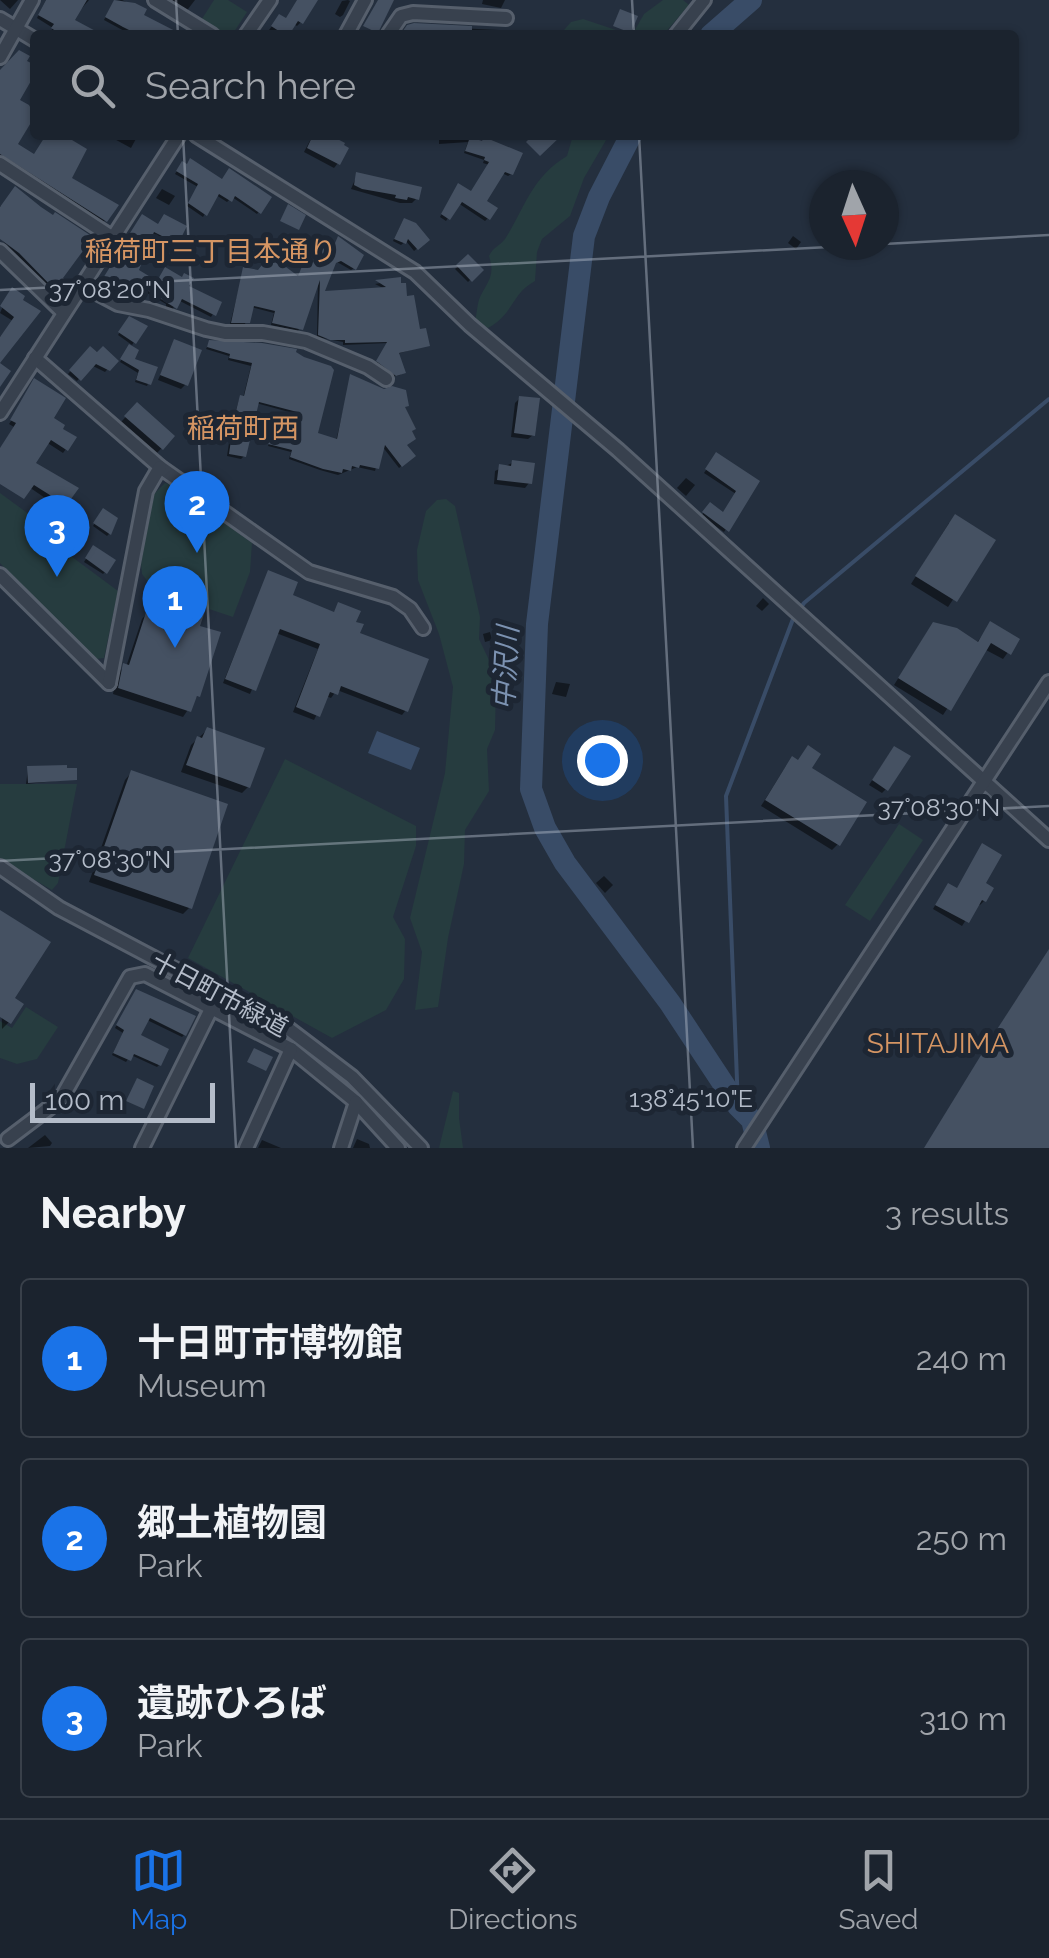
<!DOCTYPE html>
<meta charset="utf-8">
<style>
:root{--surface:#1b232e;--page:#242b36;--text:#f1f3f6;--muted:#a0a4aa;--line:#39404a;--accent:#1a73e8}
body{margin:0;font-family:Raleway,"Noto Sans JP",sans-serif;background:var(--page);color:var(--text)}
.compass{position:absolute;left:809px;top:170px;width:90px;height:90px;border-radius:50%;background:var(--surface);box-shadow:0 2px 8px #0004;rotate:177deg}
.scale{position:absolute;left:30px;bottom:25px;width:185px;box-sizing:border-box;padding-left:10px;border:5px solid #b4bcc9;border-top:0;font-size:28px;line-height:35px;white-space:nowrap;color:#b4bcc9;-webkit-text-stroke:8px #1d2633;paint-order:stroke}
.you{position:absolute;left:602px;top:760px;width:35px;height:35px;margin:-25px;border:8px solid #fff;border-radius:50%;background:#1a73e8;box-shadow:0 0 0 15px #1a73e833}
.badge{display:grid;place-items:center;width:65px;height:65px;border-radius:50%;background:var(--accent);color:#fff;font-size:32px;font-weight:700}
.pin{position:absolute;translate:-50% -82px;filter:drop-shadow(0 2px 5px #0008)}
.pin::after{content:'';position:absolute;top:52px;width:35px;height:30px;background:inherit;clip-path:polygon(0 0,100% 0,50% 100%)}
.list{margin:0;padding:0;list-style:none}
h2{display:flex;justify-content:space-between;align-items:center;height:130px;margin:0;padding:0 40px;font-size:42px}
h2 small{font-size:32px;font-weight:400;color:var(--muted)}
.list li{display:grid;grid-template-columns:65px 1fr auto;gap:30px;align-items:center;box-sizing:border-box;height:160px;margin:0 20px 20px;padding:0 20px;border:2px solid var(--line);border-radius:10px}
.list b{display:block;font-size:38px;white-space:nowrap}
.list p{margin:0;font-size:32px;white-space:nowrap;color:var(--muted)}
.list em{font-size:32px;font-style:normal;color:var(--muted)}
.icon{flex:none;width:55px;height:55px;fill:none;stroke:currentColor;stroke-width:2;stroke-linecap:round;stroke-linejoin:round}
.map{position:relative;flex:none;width:1049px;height:1148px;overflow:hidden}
.search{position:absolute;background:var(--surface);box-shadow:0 2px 8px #0004;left:30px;right:30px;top:30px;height:110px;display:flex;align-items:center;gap:25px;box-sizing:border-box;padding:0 35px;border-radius:10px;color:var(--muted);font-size:38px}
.sheet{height:670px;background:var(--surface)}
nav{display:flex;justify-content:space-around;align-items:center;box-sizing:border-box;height:140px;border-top:2px solid var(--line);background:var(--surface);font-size:28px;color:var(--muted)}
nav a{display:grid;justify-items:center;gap:5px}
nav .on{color:var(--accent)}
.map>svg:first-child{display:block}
</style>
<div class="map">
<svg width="1049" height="1148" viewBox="0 0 1049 1148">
<rect width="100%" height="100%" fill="#242f3e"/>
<g fill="#263c3f">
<path d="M214,0H228L247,12L232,35H221L200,22Z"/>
<path d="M663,0H683L689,5L663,35H632L644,14Z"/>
<path d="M583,19L631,35H543L564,30L571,22Z"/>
<path d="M573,135H609L584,178L570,216L542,239L537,252L535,281C511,294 514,314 488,328L475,321C477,314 477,302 481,295C489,280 495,274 489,256C493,247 500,246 505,239C526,206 531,178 567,156Z"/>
<path d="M165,483L174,486L252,543L250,572L233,617L155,591L142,574L141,563L154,494Z"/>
<path d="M0,493L52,531L48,539L118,591L104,658L96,659L0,563Z"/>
<path d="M446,499L455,506L480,617L479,639L489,660L496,688L495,730L487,749L489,791L465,830L464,864L448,938L438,1007L415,1010L422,952L410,918L445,773L453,687L439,634L418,580L417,550L426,511L437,500Z"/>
<path d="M285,759L416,826V846L393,917L405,939L404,979L386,1010L332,1038L188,958Z"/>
<path d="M0,784H77L58,883L52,890L0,860Z"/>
<path d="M899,824L923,840L870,921L845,905Z"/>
<path d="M26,1007L58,1027L37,1059L17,1064L0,1058V1021L12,1028Z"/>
<path d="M453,1091L459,1093V1118L463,1148H439Z"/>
</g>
<path fill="#394c67" d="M377,731L420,748L411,770L368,753Z"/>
<g fill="#0007">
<path d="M0,0H18L10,9Z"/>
<path d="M46,0H89L71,21L94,35H58L51,31L53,28L37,18Z"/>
<path d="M122,0L144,10L140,16L183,35H125L126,32L104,20L114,1Z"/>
<path d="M165,0H195L185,13Z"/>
<path d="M298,0H315L301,22L297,26L294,24L286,35H276L269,30L276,21H285Z"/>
<path d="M348,0L350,1L343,15L340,17L335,14L342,1Z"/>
<path d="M483,0H505L501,8L482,4Z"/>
<path d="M414,26L499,30V35H403Z"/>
<path d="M0,93L14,145L34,157L47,135H70L68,179L105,220L102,224L0,159Z"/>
<path d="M107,135H138L131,148Z"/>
<path d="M313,135H328L338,163L334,168L304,152Z"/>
<path d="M439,135H458L481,143L511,174L508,176L502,173L483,201L488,218L485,221L458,203L446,221L440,217L456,188L471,194L489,165L483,163L484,160L464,153L468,142L439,144Z"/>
<path d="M180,166L222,182L269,198L257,214L232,197L227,202L216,195L203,217L187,206L198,187L175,174Z"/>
<path d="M357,175L417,198L412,203H400L351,189Z"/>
<path d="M162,189L175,196L169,205L156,198Z"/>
<path d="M0,206L39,209L92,240L86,247L84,245L59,278L64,282L55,294L0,238Z"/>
<path d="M140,220L176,243L173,245L151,234L136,271L157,284L186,287L213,314L211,317L178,300L172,310L166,308V304L142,290L135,299L100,286L113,265L121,266L132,238L130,236Z"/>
<path d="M402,223L427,240L414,251L406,241L401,245L393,241Z"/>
<path d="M793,236L801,242L796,249L788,243Z"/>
<path d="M313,243L354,268L351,270L337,262L333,264L321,294L385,289L375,284L398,280L418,332L427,345L397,354L403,372L400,375L392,377L376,364L388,343L343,345V342L317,337L318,281L298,331L271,325L274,313L251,307L245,324H230L244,269L298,278Z"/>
<path d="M468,257L480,270L468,282L455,269Z"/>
<path d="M9,293L22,296L0,360V337L13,321L0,313Z"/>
<path d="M127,322L134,342L132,345L118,335Z"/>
<path d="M175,342L186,384L181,389L158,380Z"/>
<path d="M210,342L262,345L315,435L336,441L351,377L403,409L404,445L413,456L399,468L382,446L375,471L357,467L338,475L320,470L289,459L291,452L268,446L274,431L295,437L300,415L256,403L244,456L241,459L227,456L232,423L239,400L243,398L251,366L228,360L229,356L206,349Z"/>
<path d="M91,349L115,361L105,372L91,365L77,381L68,374Z"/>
<path d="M127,350L131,360L154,368L147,386L135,382L138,373L120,362Z"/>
<path d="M520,398L533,435L528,439L511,437L515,403Z"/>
<path d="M137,405L172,437L157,453L121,422Z"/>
<path d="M13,418H50L66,449L63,453L46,442L32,464L75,488L52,520L43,514L51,502L29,487L0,481V449L14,427L9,424Z"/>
<path d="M714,458L757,482L724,532L701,516L710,505L723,515L736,494L704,473Z"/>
<path d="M512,463L529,483L525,488L494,484L495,471Z"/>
<path d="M686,478L695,485L686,496L677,488Z"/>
<path d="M101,514L109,534L107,536L93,526Z"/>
<path d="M949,523L993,540L948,607L911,584Z"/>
<path d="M91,551L105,572L103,574L84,562Z"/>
<path d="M268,573L290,597L333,614L339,605L406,710L402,715L337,690L331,698L326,696L314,720L293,712L318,649L276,633L250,694L223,683Z"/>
<path d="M763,598L769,604L762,611L756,606Z"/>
<path d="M162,599L197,627L198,695L183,717L113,694L117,672L126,667L142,619L148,612L153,614Z"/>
<path d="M990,624L1017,640L1003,659L986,650L943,715L894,685L928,631L976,644Z"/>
<path d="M490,632L492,640L485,642L483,634Z"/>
<path d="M556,682L570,684L566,697L552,694Z"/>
<path d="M207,730L248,787L242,793L181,772L191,745Z"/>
<path d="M890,753L886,789L882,793L869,785Z"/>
<path d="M786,766L808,769L838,844L832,850L761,806Z"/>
<path d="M28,769L75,779L26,784Z"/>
<path d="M131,773L189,908L183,914L89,882L125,780Z"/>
<path d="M604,876L613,885L605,893L596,883Z"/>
<path d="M983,884L984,901L980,905L977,903L962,926L933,909L944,890Z"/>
<path d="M0,912L11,999L9,1022L2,1029Z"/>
<path d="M134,995L184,1035L182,1037L147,1020L138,1036L159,1065L157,1067L131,1055L126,1062L112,1055L123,1033L115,1028Z"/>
<path d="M45,1135L52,1143L50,1146L28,1148Z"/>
<path d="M357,1139L369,1144L370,1148H353Z"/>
<path d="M262,1140L281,1148H258Z"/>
</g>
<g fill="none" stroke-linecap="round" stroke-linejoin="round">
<path stroke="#394c67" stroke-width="4" d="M738,1106L726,796L793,619L804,603L1049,399"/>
<g stroke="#394c67" stroke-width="22">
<path d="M711,35L751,0"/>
<path d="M631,135L599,197L584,236L537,624L531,789L545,828L565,863L670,1003L738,1106L752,1120L759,1148"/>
</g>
</g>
<g fill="#455162">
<path d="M46,0H87L75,20L103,35H62L51,28L54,24L38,15Z"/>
<path d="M114,0L135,3L147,9L144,15L183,35H139L123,27L105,17Z"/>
<path d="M297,0H318L303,24L298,21L289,35H285L271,26L279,14L286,18Z"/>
<path d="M378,0H394L378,33L363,26Z"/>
<path d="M620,9L638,16L631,33L613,26Z"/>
<path d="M414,23L472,26V35H400L407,25Z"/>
<path d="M19,50L30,56L27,61L35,65V74L20,100L29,105L35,116L18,144L34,154L46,135H75L72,140L87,149L72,178L119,205L107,222L0,154V70Z"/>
<path d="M313,135H330L345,143L344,145L349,148L340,165L307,148Z"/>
<path d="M533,135H562L540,156L526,142Z"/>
<path d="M470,137L482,141L484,137L523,153L513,175L505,172L487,201L498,208L490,220L462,202L450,220L441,214L458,183L471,191L489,162L484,160L485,157L465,151Z"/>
<path d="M190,158L222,179L229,168L272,197L261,214L235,196L232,202L219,194L207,216L188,203L198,184L176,171L182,161L187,164Z"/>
<path d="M356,172L422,187L419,200L408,197L407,200L395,198L396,195L362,189L354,185Z"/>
<path d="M15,186L41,207L53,215L55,212L96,239L91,246L88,244L63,278L68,282L59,294L19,253L0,239V207Z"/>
<path d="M288,204L306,215L299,230L280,221Z"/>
<path d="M142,214L158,224L164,214L187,226L178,244L154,232L139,270L157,281L165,267L182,277L184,273L194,278L189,286L222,302L216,316L182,299L177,309L145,289L140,298L100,283L115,259L122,264L133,235L130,233Z"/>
<path d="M404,218L416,223L430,240L418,250L408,239L406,244L394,239Z"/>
<path d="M338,236L364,255L356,270L341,261L336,263L325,291L386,287L375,280L401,277V283H406L407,296L414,295L420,329L426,328L430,346L399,353L406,373L396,376L376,361L387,342L345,343V340H330L318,335L320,280L303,330L272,323L275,311L254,306L250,323H231L243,267L258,270L270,255L298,276L313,240L333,248Z"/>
<path d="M468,254L484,270L472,282L456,265Z"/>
<path d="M12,287L25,296L23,300L41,311L0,363L11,371L0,387V337L14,317L0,306Z"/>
<path d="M129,316L148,326L136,344L118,332Z"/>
<path d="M174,339L202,350L188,386L160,375Z"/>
<path d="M209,340L262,343L297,349L296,352L304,357L331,366L334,370L318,433L337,439L350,374L384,389L392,386L406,390L409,406L405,407L416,429L412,431L416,439L407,445L416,456L402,467L385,445L379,469L360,465L359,468L352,466L351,471L343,469L342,473L323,469L290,457L292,450L268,444L273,428L296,434L301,413L259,402L246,457L229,454L234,419L240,395L244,396L252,363L229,358L230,354L207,347Z"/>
<path d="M129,344L139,350L135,359L158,367L151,385L136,380L139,370L120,359Z"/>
<path d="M90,346L97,352L103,346L119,361L110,371L96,364L81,381L69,370Z"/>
<path d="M34,378L66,398L54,418L65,425L63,429L77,437L68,451L51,440L36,463L79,488L57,518L44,509L53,497L34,485L24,499L0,484V448L16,423L10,420Z"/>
<path d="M519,396L540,398L535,436L514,433Z"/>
<path d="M137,402L175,436L163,450L124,416Z"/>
<path d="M716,452L760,481L729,532L702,512L710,502L723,512L736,491L705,469Z"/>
<path d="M512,460L535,463L532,484L497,480L499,464L511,466Z"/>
<path d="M103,508L118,518L111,535L93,523Z"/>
<path d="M955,514L996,540L957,602L915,576Z"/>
<path d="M93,545L116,560L107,574L85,558Z"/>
<path d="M268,570L298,582L293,595L334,612L338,602L361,611L356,622L364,624L360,633L429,659L408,712L341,686L338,695L330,692L320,717L296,707L320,644L280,629L256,691L225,679Z"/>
<path d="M162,596L205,611L200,626L221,632L200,697L197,696L191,712L118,688L123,663L129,665L147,609L156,612Z"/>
<path d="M990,621L1020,639L1011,655L991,643L951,711L898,678L933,622L957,628L978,642Z"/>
<path d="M207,727L265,748L250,788L186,765L197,736L202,738Z"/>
<path d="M808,745L821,754L812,768L867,802L840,846L765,800L792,756L798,760Z"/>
<path d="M894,746L911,756L888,791L872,780Z"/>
<path d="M67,765V768H77V780L28,783L27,766Z"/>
<path d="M131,770L228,804L192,909L94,875Z"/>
<path d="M982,843L1002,855L986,883L994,888L986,902L982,900L969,923L935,905L948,883L957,888Z"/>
<path d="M0,910L51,942L15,998L24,1004L11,1024L0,1017Z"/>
<path d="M1049,949V1148H924L994,1034Z"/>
<path d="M136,989L196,1016L186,1036L150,1018L141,1035L169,1049L161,1066L134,1054L131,1061L113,1053L124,1030L116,1025Z"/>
<path d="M254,1048L273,1057L266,1071L247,1062Z"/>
<path d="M137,1078L154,1086L144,1109L126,1101Z"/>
</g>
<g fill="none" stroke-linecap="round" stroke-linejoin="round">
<defs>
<g id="minor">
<path d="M155,0L212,35"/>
<path d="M0,19L35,40"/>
<path d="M246,35L270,0"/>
<path d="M346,35L365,0"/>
<path d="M388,35L401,16L413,13L506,18"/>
<path d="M676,35L704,0"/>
<path d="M0,57L32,0"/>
<path d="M196,135L415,272L470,325L618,450L1049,840"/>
<path d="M0,164L113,238"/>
<path d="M0,251L64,313"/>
<path d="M82,285L118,304L149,310L206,329L225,333H263L306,341L368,367L386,379"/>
<path d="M35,358L160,467L309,572L393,597L410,609L423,628"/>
<path d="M0,413L179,135"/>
<path d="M0,575L109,683"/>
<path d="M109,683L146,491L160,467"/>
<path d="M0,867L59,908L290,1030L352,1077L421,1148"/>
<path d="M8,1139L61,1099L130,977L145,974L291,1049L356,1102L398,1148"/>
<path d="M142,1148L212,1007"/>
<path d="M246,1148L291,1049"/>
<path d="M341,1148L356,1102"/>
<path d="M744,1148L1049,682"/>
</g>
</defs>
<use href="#minor" stroke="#565f6c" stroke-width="18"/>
<use href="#minor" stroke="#38414e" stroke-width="12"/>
</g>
<path fill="none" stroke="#b4bcc9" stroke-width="2.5" stroke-opacity="0.45" d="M176,0L178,35M632,0L634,35M183,135L236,1148M639,135L693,1148M884,244L1049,235M0,290L867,245M0,861L1049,806"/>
<g text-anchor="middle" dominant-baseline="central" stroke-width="10" stroke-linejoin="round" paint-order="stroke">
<g font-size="25" fill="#b4bcc9" stroke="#1d2633">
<text transform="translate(220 994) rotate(28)">十日町市緑道</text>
</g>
<g font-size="28" fill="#d59563" stroke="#1d2633">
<text x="211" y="251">稲荷町三丁目本通り</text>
<text x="243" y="428">稲荷町西</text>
<text x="938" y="1043">SHITAJIMA</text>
</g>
<g font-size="28" font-style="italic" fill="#7c92b1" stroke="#1d2633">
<text transform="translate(506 668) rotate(-87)">中沢川</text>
</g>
</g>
<g font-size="25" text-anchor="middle" fill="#b4bcc9" stroke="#1d2633" stroke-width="10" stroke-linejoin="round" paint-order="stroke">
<text x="110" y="298">37°08'20"N</text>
<text x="939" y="816">37°08'30"N</text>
<text x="110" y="868">37°08'30"N</text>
<text x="691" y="1107">138°45'10"E</text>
</g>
</svg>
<svg class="compass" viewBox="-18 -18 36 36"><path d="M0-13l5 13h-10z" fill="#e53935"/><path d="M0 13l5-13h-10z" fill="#a0a4aa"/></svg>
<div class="scale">100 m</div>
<div class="you"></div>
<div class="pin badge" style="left:175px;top:648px">1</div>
<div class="pin badge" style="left:197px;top:553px">2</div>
<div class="pin badge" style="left:57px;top:577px">3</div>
<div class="search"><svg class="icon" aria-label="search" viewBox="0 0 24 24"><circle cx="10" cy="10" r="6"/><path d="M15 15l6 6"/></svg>Search here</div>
</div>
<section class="sheet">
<h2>Nearby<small>3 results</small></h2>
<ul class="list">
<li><span class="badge">1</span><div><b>十日町市博物館</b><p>Museum</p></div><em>240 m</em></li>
<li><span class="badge">2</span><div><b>郷土植物園</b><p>Park</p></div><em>250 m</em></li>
<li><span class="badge">3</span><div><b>遺跡ひろば</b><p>Park</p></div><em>310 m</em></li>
</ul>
</section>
<nav>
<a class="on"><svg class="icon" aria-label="map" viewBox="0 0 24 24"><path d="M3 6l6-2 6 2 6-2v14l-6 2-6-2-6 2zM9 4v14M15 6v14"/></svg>Map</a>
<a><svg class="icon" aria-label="directions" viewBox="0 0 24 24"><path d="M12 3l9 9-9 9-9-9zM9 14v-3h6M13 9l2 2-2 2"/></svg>Directions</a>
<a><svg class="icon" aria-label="saved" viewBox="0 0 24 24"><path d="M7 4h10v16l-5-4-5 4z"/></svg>Saved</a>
</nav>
